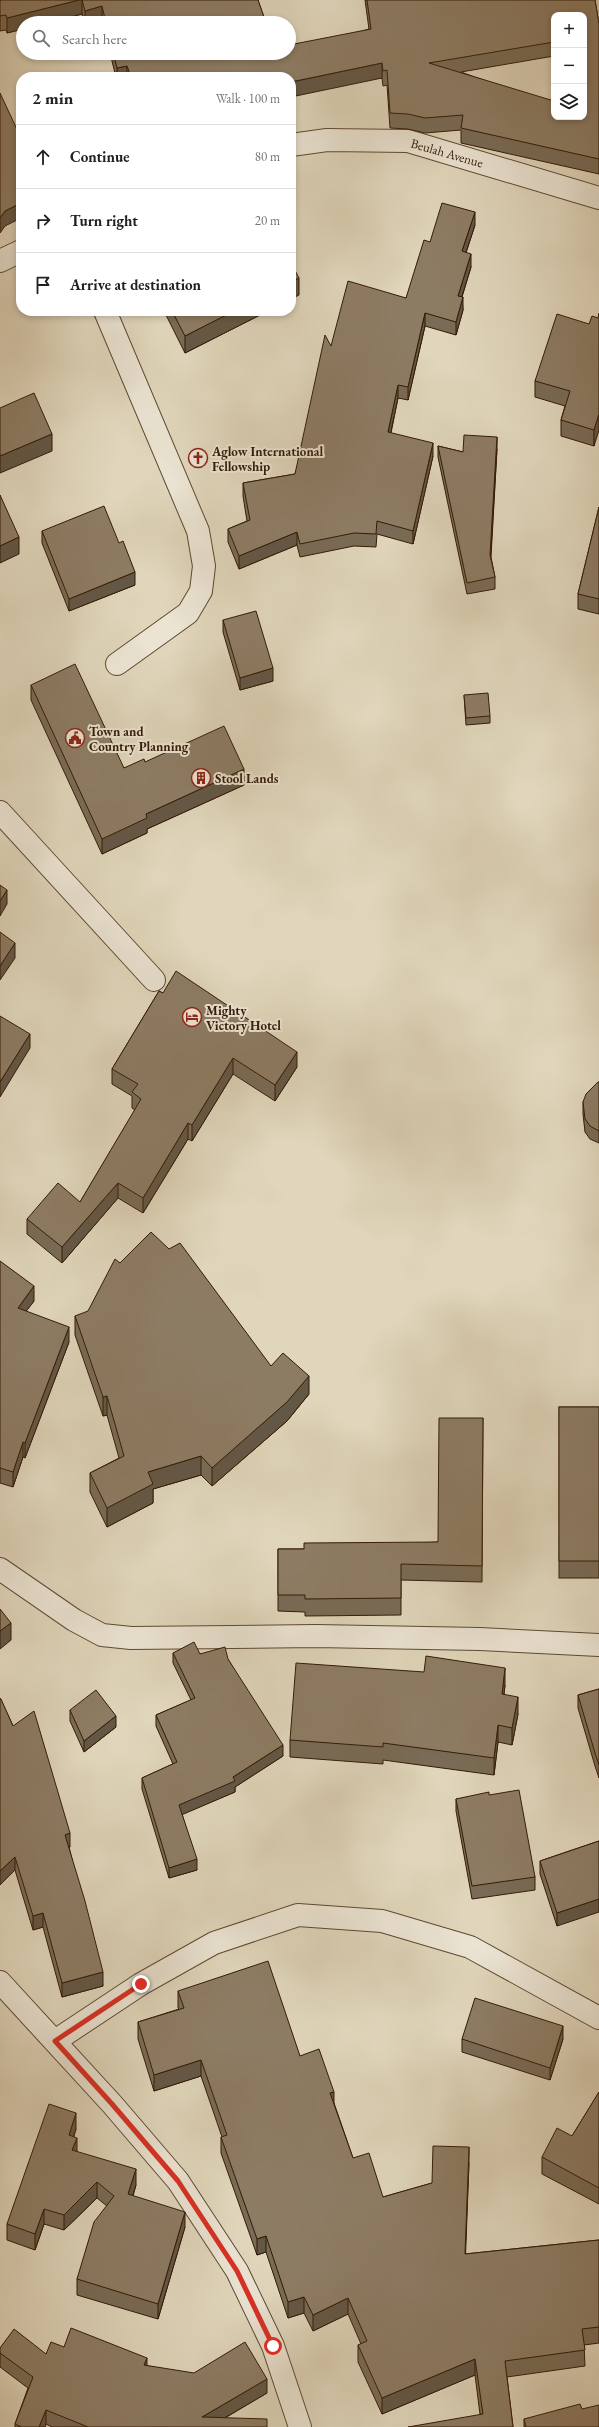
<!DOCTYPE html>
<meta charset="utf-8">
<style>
:root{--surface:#fff;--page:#f2f2f2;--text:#202124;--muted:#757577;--line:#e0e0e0}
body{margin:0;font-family:"EB Garamond",serif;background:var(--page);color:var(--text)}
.controls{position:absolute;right:12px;top:12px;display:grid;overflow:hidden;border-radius:8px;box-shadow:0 2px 6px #0003}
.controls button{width:36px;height:36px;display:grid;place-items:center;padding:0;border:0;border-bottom:1px solid var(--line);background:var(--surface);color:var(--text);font:20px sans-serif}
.stop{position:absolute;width:12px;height:12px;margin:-9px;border:3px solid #d93025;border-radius:50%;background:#fff}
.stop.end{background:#d93025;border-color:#fff;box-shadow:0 1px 4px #0008}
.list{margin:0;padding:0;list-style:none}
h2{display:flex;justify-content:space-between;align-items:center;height:52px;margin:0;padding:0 16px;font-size:17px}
h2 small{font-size:13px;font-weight:400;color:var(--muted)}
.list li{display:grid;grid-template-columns:26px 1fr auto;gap:12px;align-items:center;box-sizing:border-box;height:64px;padding:0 16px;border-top:1px solid var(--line)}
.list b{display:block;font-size:15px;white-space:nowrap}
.list em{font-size:13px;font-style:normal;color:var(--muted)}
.icon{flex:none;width:22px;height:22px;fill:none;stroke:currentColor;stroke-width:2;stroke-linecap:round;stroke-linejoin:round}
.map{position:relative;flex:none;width:599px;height:2427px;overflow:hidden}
.search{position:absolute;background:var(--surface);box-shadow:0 2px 6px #0003;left:16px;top:16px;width:280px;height:44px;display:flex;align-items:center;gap:10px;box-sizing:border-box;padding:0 14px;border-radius:22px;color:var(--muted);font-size:15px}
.panel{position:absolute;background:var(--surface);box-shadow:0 2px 6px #0003;left:16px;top:72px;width:280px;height:244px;border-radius:16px}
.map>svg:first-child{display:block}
</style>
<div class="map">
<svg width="599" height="2427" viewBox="0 0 599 2427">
<rect width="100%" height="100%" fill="#e0d6bb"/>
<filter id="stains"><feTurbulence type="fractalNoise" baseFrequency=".005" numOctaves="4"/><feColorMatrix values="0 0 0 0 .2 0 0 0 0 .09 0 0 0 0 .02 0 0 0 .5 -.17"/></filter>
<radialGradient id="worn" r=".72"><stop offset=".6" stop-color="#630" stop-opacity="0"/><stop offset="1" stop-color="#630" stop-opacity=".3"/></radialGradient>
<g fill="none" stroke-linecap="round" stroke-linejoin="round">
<defs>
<g id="minor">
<path d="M291,145L327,140L408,141L599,198"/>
<path d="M0,261L21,251"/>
<path d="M105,311L198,531L204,566L201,591L188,613L117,664"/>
<path d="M0,812L154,980"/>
<path d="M0,1569L74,1620L102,1635L131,1638L316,1636L480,1639L599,1645"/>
<path d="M0,1982L112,2104L178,2181L237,2271L273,2346L300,2427"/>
<path d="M55,2041L141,1984L214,1943L298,1915L382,1921L470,1947L599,2018"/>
</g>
</defs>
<use href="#minor" stroke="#5e4933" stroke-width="24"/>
<use href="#minor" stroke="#ebe4d3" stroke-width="22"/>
</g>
<g fill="#796b56" stroke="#331a06" fill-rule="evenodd">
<path d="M0,0H258L266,23H102V21L94,23H84L82,14L7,33L6,30L0,31Z"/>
<path d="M365,0H595L599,24V174L461,143V130L425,133L408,129L390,128L387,85L383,86L382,78L291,77H116L110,53H289L369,29ZM554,15L584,117L461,72L554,56Z"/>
<path d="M475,225L466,253L471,267L462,297L463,310L456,335L425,326L408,400L398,398L391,433L433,456L413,544L377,534L376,547L354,546L300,557L297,545L239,569L228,542V529L247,521L243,496V483L295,474L331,346L406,298L430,242Z"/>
<path d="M164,311H268L185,353Z"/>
<path d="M598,318L594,446L561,436V420L565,406L535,397V381L589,324Z"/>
<path d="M438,446L463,452L497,449L491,557L495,577V589L467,594L438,457Z"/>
<path d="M599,507V614L578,609V594Z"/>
<path d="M42,531L135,585L69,611L42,543Z"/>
<path d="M223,620L273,681L240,690L223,632Z"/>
<path d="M31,685L124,768L145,762L244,785L147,829V833L102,854L31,700Z"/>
<path d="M464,695L490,716V723L466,725Z"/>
<path d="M159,991L297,1067L275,1101L233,1074L192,1141L188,1139L143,1213L118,1198L62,1263L27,1234V1219L80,1202L135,1110L132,1108V1096L112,1084V1069Z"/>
<path d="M599,1082V1143L590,1139L585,1132L583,1114V1102Z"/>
<path d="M0,1261L34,1301L26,1311L69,1342L25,1458L23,1457L13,1487L0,1483Z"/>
<path d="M75,1316L271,1366L309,1394L287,1421L212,1486L201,1475L153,1489V1503L107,1527L90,1492V1473L119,1458L107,1415L103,1416L75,1335Z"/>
<rect x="559" y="1407" width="40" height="171"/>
<path d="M483,1418L482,1582L401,1580V1615L305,1616V1612L278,1611V1549H304L438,1542Z"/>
<path d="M173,1653L200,1654L228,1659L283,1756L235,1787V1792L182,1814L197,1870L169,1878L142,1789V1778L173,1764L156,1726V1715L191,1700L173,1663Z"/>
<path d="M505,1685L504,1694L518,1714L512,1745L498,1742L494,1775L383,1760V1764L290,1757V1740Z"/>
<path d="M599,1689V1778L595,1766L578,1708V1695Z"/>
<path d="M0,1698L70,1847H69L103,1986L62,1997L43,1927L33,1930L15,1870L0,1885Z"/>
<path d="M70,1710L116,1727L84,1752L70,1721Z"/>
<path d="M489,1795L535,1877V1890L472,1899L456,1811V1799Z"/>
<path d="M599,1841L557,1926L540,1874V1861Z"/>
<path d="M178,1991L300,2056L334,2103L353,2158L383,2197L432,2183L469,2163L465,2254L599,2240V2343L584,2345L585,2366L507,2377L513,2427L480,2414L475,2375L382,2414L358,2362V2345L361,2344L348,2314L313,2331L304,2313L288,2318L266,2252L257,2255L221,2153V2137H222L201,2076L154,2091L138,2039V2022L179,2009L178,2008Z"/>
<path d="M462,2039H563L550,2080L462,2052Z"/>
<path d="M599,2092V2204L542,2174V2157L572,2136Z"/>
<path d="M76,2129L74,2136L77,2152L136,2185L133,2196L185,2227L158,2319L77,2295V2279L107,2206L97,2198L64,2230L44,2224L35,2250L7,2240V2224Z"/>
<path d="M64,2347L267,2393L225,2418L267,2427H52L46,2424L45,2427H15V2424L28,2388L0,2367V2348L46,2354Z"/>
<path d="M582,2409L599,2427H524V2419Z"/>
</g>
<g fill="#635746" stroke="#331a06">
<path d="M79,0H82V14L47,23H23V29L7,33V18Z"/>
<path d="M102,6V21L94,23H85V11Z"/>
<path d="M382,63V78L291,97V82Z"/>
<path d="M127,66V77H117V68Z"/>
<path d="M21,203V218L5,226L0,233V218L5,211Z"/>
<path d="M475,212V225L462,264V251Z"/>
<path d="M471,254V267L458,309V296Z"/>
<path d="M299,278V295L291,299V282Z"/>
<path d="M463,297V310L456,335V322Z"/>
<path d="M234,311H268L185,353V336Z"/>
<path d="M425,313V326L408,400V387Z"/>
<path d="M398,385V398L388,445V432Z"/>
<path d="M599,414V430L594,446V430Z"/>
<path d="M52,434V451L0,473V456Z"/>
<path d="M497,437V449L490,566V555Z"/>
<path d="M433,443V456L413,544V531Z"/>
<path d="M297,532V545L239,569V556Z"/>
<path d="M19,537V554L0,563V546Z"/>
<path d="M135,572V585L69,611V599Z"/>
<path d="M273,668V681L240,690V678Z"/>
<path d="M244,769V785L147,829V833L102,854V839L146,814Z"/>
<path d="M7,890V904L0,916V901Z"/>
<path d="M15,943V958L0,980V966Z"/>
<path d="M30,1034V1048L0,1097V1082Z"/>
<path d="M297,1052V1067L275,1101V1085Z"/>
<path d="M233,1058V1074L192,1141V1125Z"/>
<path d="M188,1123V1139L143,1213V1198Z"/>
<path d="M118,1183V1198L62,1263V1247Z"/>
<path d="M34,1286V1301L18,1322V1308Z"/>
<path d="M69,1327V1342L25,1458V1443Z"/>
<path d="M309,1376V1394L287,1421L212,1486V1468Z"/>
<path d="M107,1396V1415L103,1416V1397Z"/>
<path d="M23,1442V1457L13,1487V1472Z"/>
<path d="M201,1456V1475L153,1489V1503L107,1527V1508L148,1472Z"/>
<path d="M11,1623V1640L0,1649V1631Z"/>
<path d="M505,1668V1685L502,1711V1694Z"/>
<path d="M518,1697V1714L512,1745V1728Z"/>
<path d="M116,1716V1727L84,1752V1741Z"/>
<path d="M498,1725V1742L494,1775V1758Z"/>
<path d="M283,1745V1756L235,1787V1792L179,1816V1805L233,1777Z"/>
<path d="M70,1833V1847L65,1849V1835Z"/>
<path d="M15,1857V1870L0,1885V1871Z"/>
<path d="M197,1859V1870L169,1878V1868Z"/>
<path d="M599,1899V1912L557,1926V1913Z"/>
<path d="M43,1913V1927L33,1930V1916Z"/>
<path d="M103,1972V1986L62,1997V1983Z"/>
<path d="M563,2026V2039L550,2080V2068Z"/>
<path d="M201,2060V2076L154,2091V2075Z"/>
<path d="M334,2092V2108L330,2093Z"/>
<path d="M76,2113V2129L69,2150V2135Z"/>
<path d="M77,2138V2153L72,2150Z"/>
<path d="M469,2147V2163L465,2270V2254Z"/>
<path d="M136,2169V2185L128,2210V2194Z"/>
<path d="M97,2182V2198L64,2230V2215Z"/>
<path d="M44,2209V2224L35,2250V2234Z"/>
<path d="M185,2212V2227L158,2319V2304Z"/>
<path d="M266,2236V2252L257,2255V2239Z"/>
<path d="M304,2297V2313L288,2318V2302Z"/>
<path d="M348,2298V2314L313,2331V2315Z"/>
<path d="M147,2358V2372L144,2365Z"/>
<path d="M475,2359V2375L382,2414V2398Z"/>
<path d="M267,2379V2393L209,2427L202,2417Z"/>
<path d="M46,2410V2424L45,2427H39Z"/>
</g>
<g fill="#8d7c64" stroke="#331a06" fill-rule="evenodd">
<path d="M0,0H79L7,18L6,15L0,16Z"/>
<path d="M82,0H258L266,23H106L102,6L85,11Z"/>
<path d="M367,0H595L599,24V159L461,128L463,115L425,118L408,114L390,113L387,70L383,71L382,63L291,82V77H131L127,66L117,68L113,53H289V45L371,29ZM554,15H584V117H554V101L429,63L554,42Z"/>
<path d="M0,93L21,138V203L5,211L0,218Z"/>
<path d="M442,203L475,212L462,251L471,254L458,296L463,297L456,322L425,313L408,387L398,385L388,432L433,443L413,531L377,521L376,534L354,533L300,544L297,532L239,556L228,529L250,520L243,483L295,474L325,335L331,346L348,281L406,298L424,240L430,242Z"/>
<path d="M291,263L299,278L291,282Z"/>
<path d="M172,311H234L185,336Z"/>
<path d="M599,313V414L594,430L561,420L570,391L535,381L557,314L589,324L592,316L598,318Z"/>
<path d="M34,393L52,434L0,456V408Z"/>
<path d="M464,435L497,437L490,555L495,577L467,583L438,446L463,452Z"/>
<path d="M0,495L19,537L0,546Z"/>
<path d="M104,506L119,543L123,541L135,572L69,599L42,531Z"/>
<path d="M599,507V599L578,594Z"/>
<path d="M256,611L273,668L240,678L223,620Z"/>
<path d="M75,664L124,768L144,759L145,762L224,726L244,769L146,814L147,818L102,839L31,685Z"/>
<path d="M488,693L490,716L466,718L464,695Z"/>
<path d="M0,885L7,890L0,901Z"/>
<path d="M0,932L15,943L0,966Z"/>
<path d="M176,971L297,1052L275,1085L233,1058L192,1125L188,1123L143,1198L118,1183L62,1247L27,1219L58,1183L80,1202L141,1099L132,1092L138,1084L112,1069L159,991L163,993Z"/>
<path d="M0,1016L30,1034L0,1082Z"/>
<path d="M598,1082H599V1131L590,1126L585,1119L583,1102L586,1094Z"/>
<path d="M151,1232L169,1249L180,1243L271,1366L283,1353L309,1376L287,1402L212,1468L201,1456L148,1472L153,1484L107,1508L90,1473L124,1456L107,1396L103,1397L75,1316L88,1311L115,1259L120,1263Z"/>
<path d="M0,1261L34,1286L18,1308L69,1327L25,1443L23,1442L13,1472L0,1468Z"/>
<rect x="559" y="1407" width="40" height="154"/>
<path d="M439,1418H483L482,1566L401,1564V1598L305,1599V1595H278V1549H304V1543L438,1542Z"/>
<path d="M0,1609L11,1623L0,1631Z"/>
<path d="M194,1642L200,1654L225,1647L228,1659L283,1745L233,1777L235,1781L179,1805L197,1859L169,1868L142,1778L177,1762L156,1715L195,1698L173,1653Z"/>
<path d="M426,1656L505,1668L502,1694L518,1697L512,1728L498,1725L494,1758L383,1743V1747L290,1740L296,1663L424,1672Z"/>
<path d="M599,1689V1765L595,1753L578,1695Z"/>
<path d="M96,1690L116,1716L84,1741L70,1710Z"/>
<path d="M0,1698L1,1699L13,1726L34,1711L70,1833L65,1835L85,1901L103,1972L62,1983L43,1913L33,1916L15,1857L0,1871Z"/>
<path d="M519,1790L535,1877L472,1886L456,1799L489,1792V1795Z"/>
<path d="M599,1841V1899L557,1913L540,1861Z"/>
<path d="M268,1961L300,2056L319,2049L334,2092L330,2093L353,2158L369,2153L383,2197L432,2183L433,2146L469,2147L465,2254L599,2240V2327L582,2329L585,2350L505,2361L513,2427H408L483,2414L475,2359L382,2398L358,2345L367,2341L348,2298L313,2315L304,2297L288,2302L266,2236L257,2239L221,2137L227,2135L201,2060L154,2075L138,2022L184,2008L178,1991Z"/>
<path d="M475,1998L563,2026L550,2068L462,2039Z"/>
<path d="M599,2092V2188L542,2157L557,2128L572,2136Z"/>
<path d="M49,2104L76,2113L69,2135L77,2138L72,2150L136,2169L128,2194L185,2212L158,2304L77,2279L94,2222L114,2196L97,2182L64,2215L44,2209L35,2234L7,2224Z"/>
<path d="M71,2328L147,2358L144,2365L194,2373L245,2342L267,2379L202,2417L267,2419V2427H88L46,2410L39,2427H22L15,2424L33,2377L0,2353V2348L14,2329L46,2354L51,2342L64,2347Z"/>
<path d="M580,2404L582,2409L599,2405V2427H526L524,2419Z"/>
</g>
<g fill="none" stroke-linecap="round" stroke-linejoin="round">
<path stroke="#d93025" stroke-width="5" d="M141,1984L55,2041L112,2104L178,2181L237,2271L273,2346"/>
</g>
<defs>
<symbol id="church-ring" viewBox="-11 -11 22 22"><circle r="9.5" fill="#ebe4d3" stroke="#8f2418" stroke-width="1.5"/><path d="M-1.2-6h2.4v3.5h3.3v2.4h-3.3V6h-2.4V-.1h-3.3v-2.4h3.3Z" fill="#8f2418"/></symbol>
<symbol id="civic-ring" viewBox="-11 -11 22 22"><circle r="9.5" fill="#ebe4d3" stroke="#8f2418" stroke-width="1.5"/><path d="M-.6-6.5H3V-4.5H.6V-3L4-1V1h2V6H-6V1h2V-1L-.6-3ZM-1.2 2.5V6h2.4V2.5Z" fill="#8f2418"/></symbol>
<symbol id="building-ring" viewBox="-11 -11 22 22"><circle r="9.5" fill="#ebe4d3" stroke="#8f2418" stroke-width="1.5"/><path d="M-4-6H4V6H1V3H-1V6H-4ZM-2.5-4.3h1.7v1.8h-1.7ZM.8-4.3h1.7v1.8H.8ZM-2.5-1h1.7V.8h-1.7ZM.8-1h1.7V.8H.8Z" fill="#8f2418"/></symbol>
<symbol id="hotel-ring" viewBox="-11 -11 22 22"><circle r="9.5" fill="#ebe4d3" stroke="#8f2418" stroke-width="1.5"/><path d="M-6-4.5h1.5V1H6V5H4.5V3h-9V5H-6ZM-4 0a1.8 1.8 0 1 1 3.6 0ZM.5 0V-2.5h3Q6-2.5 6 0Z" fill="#8f2418"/></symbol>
</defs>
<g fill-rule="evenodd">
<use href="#church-ring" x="187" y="447" width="22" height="22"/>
<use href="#civic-ring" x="64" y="727" width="22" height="22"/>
<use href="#building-ring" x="190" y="767" width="22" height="22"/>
<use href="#hotel-ring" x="181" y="1006" width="22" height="22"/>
</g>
<g text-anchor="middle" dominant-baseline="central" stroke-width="4" stroke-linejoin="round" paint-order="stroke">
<g font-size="13" fill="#331a06" stroke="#ebe4d3">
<text transform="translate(447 153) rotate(16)">Beulah Avenue</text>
</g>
<g font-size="13" font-weight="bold" fill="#331a06" stroke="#ebe4d3" text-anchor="start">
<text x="212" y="451">Aglow International<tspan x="212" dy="15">Fellowship</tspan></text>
<text x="89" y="731">Town and<tspan x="89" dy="15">Country Planning</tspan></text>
<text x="215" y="778">Stool Lands</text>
<text x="206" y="1010">Mighty<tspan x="206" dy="15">Victory Hotel</tspan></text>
</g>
</g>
<rect width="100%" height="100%" filter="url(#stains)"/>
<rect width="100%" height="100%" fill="url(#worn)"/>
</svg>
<div class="controls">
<button>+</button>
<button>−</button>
<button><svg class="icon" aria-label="layers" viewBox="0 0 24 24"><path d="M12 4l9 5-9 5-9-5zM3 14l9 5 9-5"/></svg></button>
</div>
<div class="stop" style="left:273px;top:2346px"></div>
<div class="stop end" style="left:141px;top:1984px"></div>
<div class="search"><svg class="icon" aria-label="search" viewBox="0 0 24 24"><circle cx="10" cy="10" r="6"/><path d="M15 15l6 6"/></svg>Search here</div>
<section class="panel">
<h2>2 min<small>Walk · 100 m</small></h2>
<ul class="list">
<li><svg class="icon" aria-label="ahead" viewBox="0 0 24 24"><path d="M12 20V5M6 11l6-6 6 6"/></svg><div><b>Continue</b></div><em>80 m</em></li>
<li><svg class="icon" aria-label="right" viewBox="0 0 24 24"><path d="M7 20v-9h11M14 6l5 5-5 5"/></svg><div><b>Turn right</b></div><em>20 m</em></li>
<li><svg class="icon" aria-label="arrive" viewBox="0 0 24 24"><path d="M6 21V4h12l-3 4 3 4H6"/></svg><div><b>Arrive at destination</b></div></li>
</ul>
</section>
</div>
